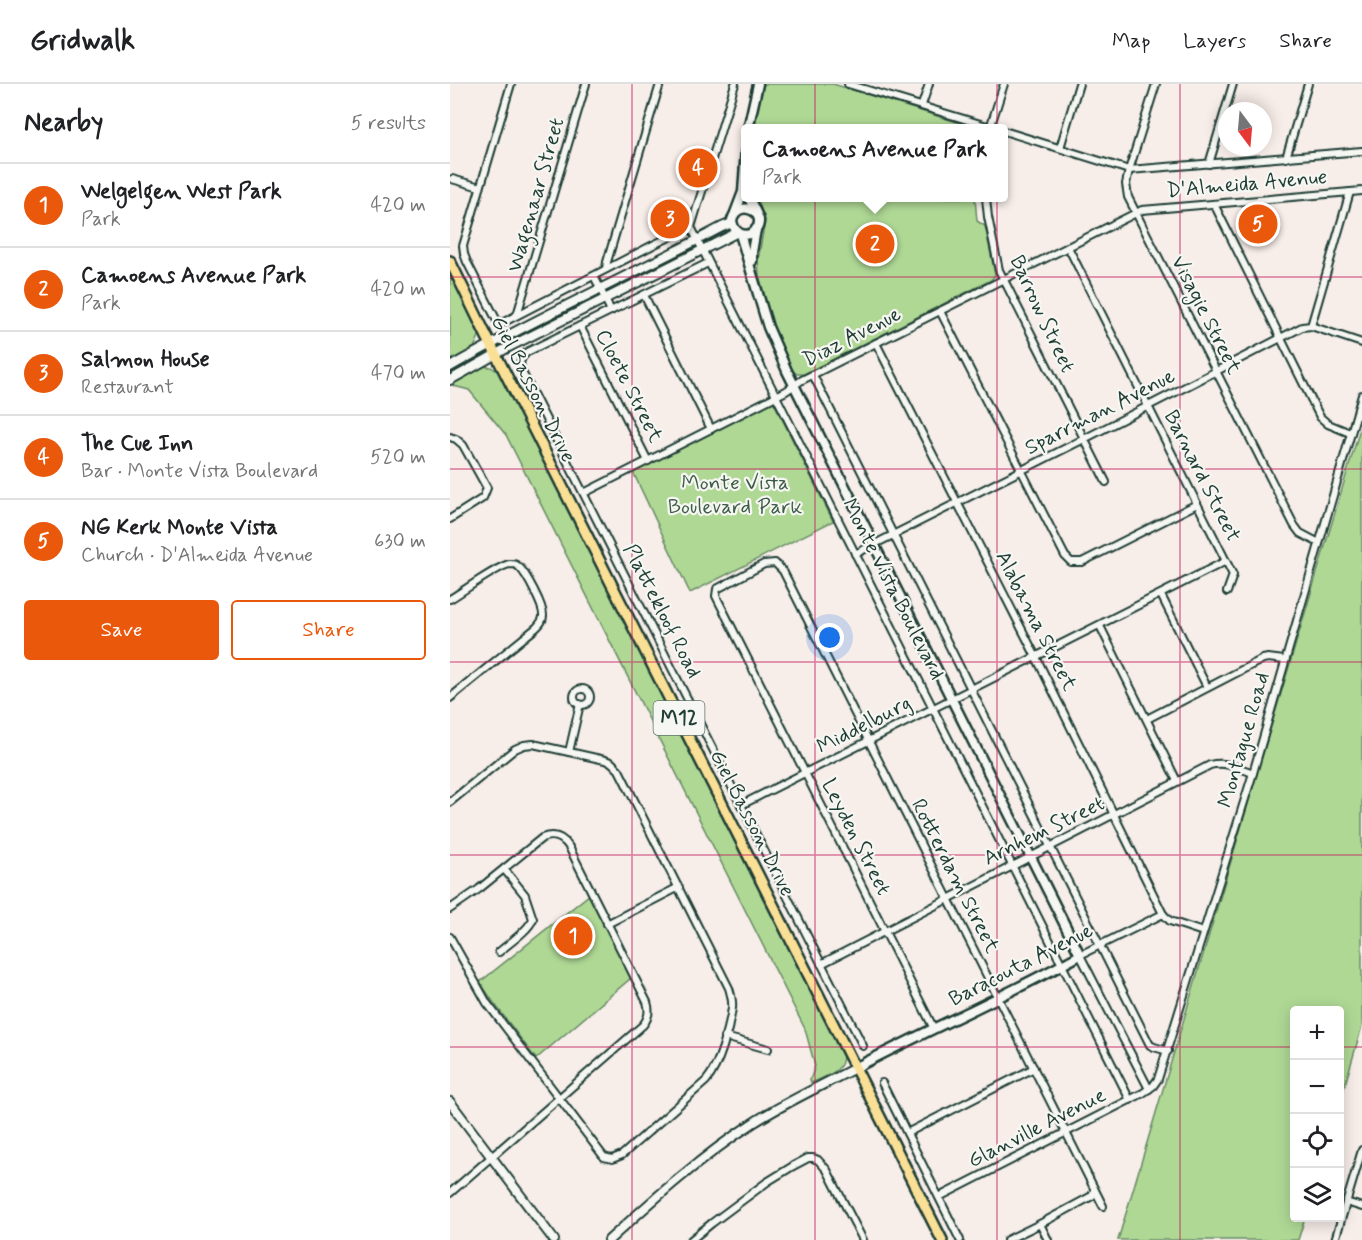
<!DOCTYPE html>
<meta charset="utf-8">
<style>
:root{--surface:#fff;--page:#f2f2f2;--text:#202124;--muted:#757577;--line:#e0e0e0;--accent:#ea580c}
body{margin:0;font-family:Mynerve,sans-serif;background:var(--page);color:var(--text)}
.controls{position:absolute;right:18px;bottom:18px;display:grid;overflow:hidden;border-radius:6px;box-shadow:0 3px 15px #0003}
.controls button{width:54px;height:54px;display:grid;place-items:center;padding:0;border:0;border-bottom:2px solid var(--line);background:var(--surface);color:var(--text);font:30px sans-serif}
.compass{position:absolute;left:768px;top:18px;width:54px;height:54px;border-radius:50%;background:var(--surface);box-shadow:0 3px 15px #0003;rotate:164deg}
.you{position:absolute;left:380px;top:554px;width:21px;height:21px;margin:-15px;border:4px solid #fff;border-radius:50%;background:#1a73e8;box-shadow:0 0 0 9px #1a73e833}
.badge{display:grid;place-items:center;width:39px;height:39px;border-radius:50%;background:var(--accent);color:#fff;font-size:20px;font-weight:700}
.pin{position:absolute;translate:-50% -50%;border:3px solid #fff;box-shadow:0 2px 6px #0006}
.popup{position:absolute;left:291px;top:40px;width:267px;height:78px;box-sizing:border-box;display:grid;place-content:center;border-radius:6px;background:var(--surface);filter:drop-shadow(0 2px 4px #0005);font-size:20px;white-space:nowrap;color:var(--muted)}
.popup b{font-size:22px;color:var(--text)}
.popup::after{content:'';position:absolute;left:50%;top:100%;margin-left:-12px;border:12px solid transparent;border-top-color:var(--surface)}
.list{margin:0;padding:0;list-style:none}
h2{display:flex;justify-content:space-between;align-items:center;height:78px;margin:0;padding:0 24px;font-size:26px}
h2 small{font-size:20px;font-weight:400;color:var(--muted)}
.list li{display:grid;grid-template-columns:39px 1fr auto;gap:18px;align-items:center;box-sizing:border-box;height:84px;padding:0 24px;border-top:2px solid var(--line)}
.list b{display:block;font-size:22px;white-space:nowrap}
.list p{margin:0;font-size:20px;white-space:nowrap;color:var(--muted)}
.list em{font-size:20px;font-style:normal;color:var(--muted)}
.actions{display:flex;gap:12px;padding:18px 24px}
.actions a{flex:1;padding:14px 0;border:2px solid var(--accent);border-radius:6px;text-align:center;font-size:21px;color:var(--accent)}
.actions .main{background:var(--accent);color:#fff}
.icon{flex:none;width:33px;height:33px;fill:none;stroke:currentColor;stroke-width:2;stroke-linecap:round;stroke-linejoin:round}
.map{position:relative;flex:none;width:912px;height:1156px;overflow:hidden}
header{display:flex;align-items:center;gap:36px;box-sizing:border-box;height:84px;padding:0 30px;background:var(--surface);border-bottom:2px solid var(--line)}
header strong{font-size:28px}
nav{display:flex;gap:33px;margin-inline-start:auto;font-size:21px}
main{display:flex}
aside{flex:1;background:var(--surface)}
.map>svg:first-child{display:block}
</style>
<header>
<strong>Gridwalk</strong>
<nav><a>Map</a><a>Layers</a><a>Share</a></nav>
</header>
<main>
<aside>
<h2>Nearby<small>5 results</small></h2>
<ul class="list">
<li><span class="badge">1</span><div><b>Welgelgen West Park</b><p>Park</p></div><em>420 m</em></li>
<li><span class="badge">2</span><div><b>Camoens Avenue Park</b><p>Park</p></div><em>420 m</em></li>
<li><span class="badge">3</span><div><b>Salmon House</b><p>Restaurant</p></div><em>470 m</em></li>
<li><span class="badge">4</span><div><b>The Cue Inn</b><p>Bar · Monte Vista Boulevard</p></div><em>520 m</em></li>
<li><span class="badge">5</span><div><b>NG Kerk Monte Vista</b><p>Church · D'Almeida Avenue</p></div><em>630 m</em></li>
</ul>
<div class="actions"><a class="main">Save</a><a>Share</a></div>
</aside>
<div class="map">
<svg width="912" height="1156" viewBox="0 0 912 1156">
<rect width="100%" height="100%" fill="#f7ede9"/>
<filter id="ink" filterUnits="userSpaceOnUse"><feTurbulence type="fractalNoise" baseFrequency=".0167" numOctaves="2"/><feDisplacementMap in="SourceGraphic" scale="12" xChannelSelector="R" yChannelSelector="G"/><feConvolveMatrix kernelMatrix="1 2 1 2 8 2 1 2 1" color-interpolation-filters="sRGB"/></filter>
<g filter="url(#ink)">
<g fill="#afd895" stroke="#678a64" stroke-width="1.5">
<path d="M313,0H383L526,44H304Z"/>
<path d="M307,114H525L527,137L535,142L545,191L541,196L354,290H347L343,287L324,245L309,191L308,176L315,137Z"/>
<path d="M0,189L30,250L24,264L0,278Z"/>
<path d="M31,282L41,283L50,289L392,968C397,987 376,992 361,999L360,996L365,982L355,945L56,351L19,306L4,302L2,298Z"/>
<path d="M323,317L383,437L240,509L183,388Z"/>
<path d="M912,338V942L890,1018V926H844V1134H855L848,1156H668Z"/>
<path d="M139,811L181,894L86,975L44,919L30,898Z"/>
</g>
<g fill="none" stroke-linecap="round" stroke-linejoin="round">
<defs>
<g id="minor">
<path d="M61,0L13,162L14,170L17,178L47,237L50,238H54L205,160L241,143"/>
<path d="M285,0L241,143L680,1016"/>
<path d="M398,0L547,45"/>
<path d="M706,0L679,86L676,100L678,113L844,441L850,449L869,459"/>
<path d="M472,21L479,0"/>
<path d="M540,44L554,0"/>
<path d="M554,47L679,86L912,67"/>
<path d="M610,64L629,0"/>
<path d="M836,74L858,0"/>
<path d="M759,80L783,0"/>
<path d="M2,95L30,103"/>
<path d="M536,114L538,133L549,186L656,398"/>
<path d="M764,120L870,333L878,340L900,349"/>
<path d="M618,163L783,491L777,508"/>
<path d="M258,179L77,268C71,274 69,277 71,286L413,962"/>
<path d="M156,185L157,178L210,0"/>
<path d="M144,192L161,227"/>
<path d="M194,211L261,345"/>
<path d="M490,227L615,472L621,478H632L747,420"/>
<path d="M67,231L136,0"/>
<path d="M130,242L198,377"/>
<path d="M861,242L900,108"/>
<path d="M426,259L586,573L713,830"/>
<path d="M363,291L700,961L704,963L718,967"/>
<path d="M0,353L6,355L13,361L37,404L33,414L0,435"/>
<path d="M134,409L336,307L352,296L692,126L912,107"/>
<path d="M405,470L634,355L852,243L861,242L912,259"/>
<path d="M711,511L757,603"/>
<path d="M0,515C12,508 49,481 60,480C64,480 66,480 69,483C76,489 94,523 93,532C93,537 90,540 86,544L0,614"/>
<path d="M650,542L727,697"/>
<circle cx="132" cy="613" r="8"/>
<path d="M697,635L813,575L818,574L834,576"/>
<path d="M119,668L130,620"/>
<path d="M0,718L65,665L74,661L83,660L155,676L161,678L169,686L279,904C281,911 283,917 282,924C279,945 270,981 256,997L172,1071L162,1075L154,1073L37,919L0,853"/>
<path d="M291,721L776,477"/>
<path d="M0,825L29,805L92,754C103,750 112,752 119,763L197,918C200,927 199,934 193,941L0,1109"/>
<path d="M157,840L229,803"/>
<path d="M49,868C59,859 78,847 83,835L75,811L54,785"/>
<path d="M371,880L760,681C775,677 789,684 803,689"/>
<path d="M484,945L266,512L267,505L314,480L325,479L333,487L653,1122"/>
<path d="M275,953L318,965"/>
<path d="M432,999L510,1156"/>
<path d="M699,1005L630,871L713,830L720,837L753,848"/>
<path d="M457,1049L584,984"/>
<path d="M489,1113L693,1009L703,1002L708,995L803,689L912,311"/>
<path d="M896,1118L912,1123"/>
<path d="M590,1140L598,1156"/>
<path d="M241,1156L262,1139L317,1098L343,1082L358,1074H363L368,1076L377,1086L413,1156"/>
<path d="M557,1156L590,1140L642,1112L644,1106"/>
<path d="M885,1156L912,1066"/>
</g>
<g id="tertiary">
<path d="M0,283C89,232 182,191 272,143L282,139"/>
<path d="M0,296L57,264L288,148"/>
<path d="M0,1018L104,1156"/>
<path d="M159,1156C205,1114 251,1073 303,1039C336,1018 371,1002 405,984"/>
</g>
<g id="secondary">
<path d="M298,45L308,0"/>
<path d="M299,114C301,119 308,131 309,136C310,154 284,157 282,136C285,125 295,121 305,128"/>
<path d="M285,129L293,108L296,65"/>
<path d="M290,150L318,243L337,287L630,871C557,912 479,945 405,984"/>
<path d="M302,177V168L306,145"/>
</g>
<path id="primary" d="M0,177L35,249L492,1156"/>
</defs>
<use href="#minor" stroke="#1f3d34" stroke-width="10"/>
<use href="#tertiary" stroke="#1f3d34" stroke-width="12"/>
<use href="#secondary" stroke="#1f3d34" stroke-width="13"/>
<use href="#primary" stroke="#1f3d34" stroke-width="14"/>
<use href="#minor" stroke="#f6f6f2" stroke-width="6"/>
<use href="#tertiary" stroke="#f6f6f2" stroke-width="8"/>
<use href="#secondary" stroke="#f6f6f2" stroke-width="8"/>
<use href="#primary" stroke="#fadf96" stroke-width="9"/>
</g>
</g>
<path fill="none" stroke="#c2185b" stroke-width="1.5" stroke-opacity="0.55" d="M182,0V1156M365,0V1156M547,0V1156M730,0V1156M0,193H912M0,385H912M0,578H912M0,771H912M0,963H844M890,963H912"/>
<g text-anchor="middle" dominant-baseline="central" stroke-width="4.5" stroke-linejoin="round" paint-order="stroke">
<rect fill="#f6f6f2" stroke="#60746d" stroke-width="1.5" x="203.5" y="617" width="51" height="34" rx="4.5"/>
<g font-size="20" font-weight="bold" fill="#1f3d34">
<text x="229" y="634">M12</text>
</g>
<g font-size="21" fill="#1f3d34" stroke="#f6f6f2">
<text transform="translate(797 100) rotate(-5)">D'Almeida Avenue</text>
<text transform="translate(86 111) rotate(-74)">Wagenaar Street</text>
<text transform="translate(592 230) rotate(65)">Barrow Street</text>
<text transform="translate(756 231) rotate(63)">Visagie Street</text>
<text transform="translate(402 253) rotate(-27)">Diaz Avenue</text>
<text transform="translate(179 302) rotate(63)">Cloete Street</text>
<text transform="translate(83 305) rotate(63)">Giel Basson Drive</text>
<text transform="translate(650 328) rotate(-27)">Sparrman Avenue</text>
<text transform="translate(752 392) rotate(63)">Barnard Street</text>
<text transform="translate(443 505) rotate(63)">Monte Vista Boulevard</text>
<text transform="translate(212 527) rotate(63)">Plattekloof Road</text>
<text transform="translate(586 537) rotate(63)">Alabama Street</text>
<text transform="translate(414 641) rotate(-27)">Middelburg</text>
<text transform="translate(794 656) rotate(-74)">Montague Road</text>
<text transform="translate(302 739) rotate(63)">Giel Basson Drive</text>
<text transform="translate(594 747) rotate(-26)">Arnhem Street</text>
<text transform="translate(406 753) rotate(63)">Leyden Street</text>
<text transform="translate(505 792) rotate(63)">Rotterdam Street</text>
<text transform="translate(571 881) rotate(-27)">Baracouta Avenue</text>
<text transform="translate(587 1044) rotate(-27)">Glanville Avenue</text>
</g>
<g font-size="21" fill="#3c5c47" stroke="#f6f6f2">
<text x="285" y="399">Monte Vista<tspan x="285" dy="24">Boulevard Park</tspan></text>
</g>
</g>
</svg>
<div class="controls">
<button>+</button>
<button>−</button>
<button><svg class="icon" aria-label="locate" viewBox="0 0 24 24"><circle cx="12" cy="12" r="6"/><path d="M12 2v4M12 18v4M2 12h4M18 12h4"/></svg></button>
<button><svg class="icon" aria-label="layers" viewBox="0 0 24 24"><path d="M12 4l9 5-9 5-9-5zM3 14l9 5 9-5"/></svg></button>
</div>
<svg class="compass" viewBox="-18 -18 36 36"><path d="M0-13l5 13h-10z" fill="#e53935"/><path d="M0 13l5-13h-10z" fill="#757577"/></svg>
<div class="you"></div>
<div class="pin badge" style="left:123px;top:852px">1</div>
<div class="pin badge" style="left:425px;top:160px">2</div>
<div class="popup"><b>Camoens Avenue Park</b>Park</div>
<div class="pin badge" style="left:220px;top:135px">3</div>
<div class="pin badge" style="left:248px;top:84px">4</div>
<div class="pin badge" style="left:808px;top:140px">5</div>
</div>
</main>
